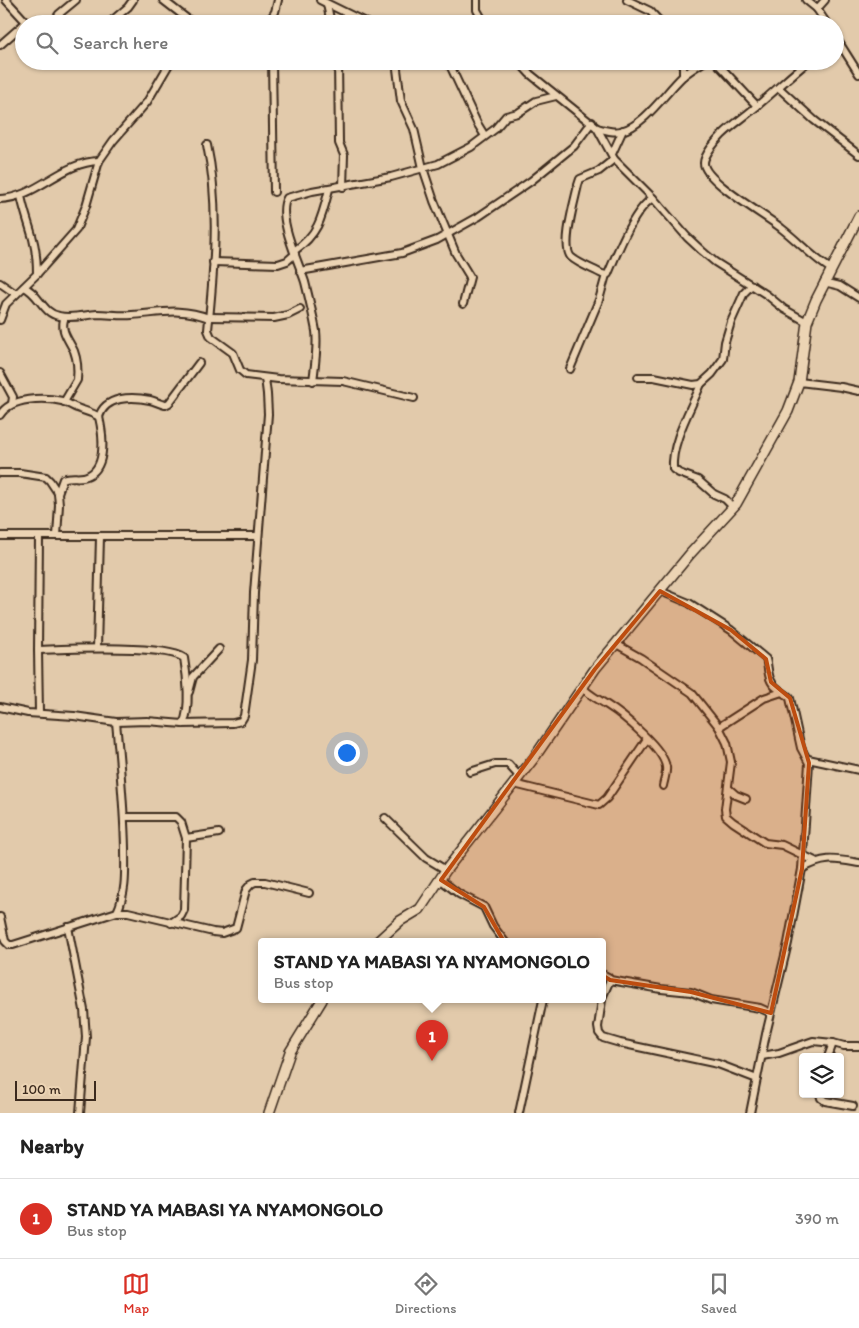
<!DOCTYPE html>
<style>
:root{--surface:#fff;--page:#f6f6f6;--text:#222;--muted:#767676;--line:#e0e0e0;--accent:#d93025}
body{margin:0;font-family:Itim,sans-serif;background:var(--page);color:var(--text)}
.controls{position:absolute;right:15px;bottom:15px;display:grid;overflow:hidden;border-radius:5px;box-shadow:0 1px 4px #0004}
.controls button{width:45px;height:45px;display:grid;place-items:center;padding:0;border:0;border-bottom:1px solid var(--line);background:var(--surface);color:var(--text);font:25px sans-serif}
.scale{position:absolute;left:15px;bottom:12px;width:81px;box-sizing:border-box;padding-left:5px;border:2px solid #3b2a1e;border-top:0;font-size:14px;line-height:18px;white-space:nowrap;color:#3b2a1e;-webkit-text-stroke:4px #ecd4b4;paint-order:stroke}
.you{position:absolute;left:346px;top:752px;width:18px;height:18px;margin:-12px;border:4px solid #fff;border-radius:50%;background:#1a73e8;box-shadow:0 0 0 8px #1a73e833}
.badge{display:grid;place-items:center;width:32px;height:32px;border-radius:50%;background:var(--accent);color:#fff;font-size:16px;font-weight:700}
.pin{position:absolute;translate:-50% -41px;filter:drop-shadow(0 1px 2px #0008)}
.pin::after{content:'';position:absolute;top:26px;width:18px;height:15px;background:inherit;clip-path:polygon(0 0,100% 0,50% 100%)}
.popup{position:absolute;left:258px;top:938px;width:348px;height:65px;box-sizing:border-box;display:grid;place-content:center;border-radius:5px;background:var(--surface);filter:drop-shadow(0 1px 4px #0005);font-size:16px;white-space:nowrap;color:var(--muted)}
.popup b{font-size:19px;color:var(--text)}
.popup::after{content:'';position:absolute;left:50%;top:100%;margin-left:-10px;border:10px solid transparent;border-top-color:var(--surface)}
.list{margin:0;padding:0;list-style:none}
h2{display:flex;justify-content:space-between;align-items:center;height:65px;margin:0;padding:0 20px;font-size:21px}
h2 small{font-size:16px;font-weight:400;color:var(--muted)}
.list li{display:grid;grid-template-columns:32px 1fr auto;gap:15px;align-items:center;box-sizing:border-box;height:80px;padding:0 20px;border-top:1px solid var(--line)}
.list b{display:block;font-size:19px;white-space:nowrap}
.list p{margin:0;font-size:16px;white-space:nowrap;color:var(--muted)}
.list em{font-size:16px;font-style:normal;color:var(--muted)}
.icon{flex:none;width:28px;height:28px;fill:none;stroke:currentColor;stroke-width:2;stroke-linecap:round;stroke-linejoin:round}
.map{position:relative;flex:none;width:859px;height:1113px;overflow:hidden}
.search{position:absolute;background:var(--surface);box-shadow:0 1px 4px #0004;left:15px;right:15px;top:15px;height:55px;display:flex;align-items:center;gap:12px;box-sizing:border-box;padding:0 18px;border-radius:28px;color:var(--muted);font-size:19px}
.sheet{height:145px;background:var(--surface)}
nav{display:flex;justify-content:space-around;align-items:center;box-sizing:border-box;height:70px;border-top:1px solid var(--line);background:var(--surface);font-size:14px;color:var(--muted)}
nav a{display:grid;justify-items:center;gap:2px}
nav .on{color:var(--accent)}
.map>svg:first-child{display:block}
</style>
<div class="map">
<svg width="859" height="1113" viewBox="0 0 859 1113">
<rect width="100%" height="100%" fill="#e2caab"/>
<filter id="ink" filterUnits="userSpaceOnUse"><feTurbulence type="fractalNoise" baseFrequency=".02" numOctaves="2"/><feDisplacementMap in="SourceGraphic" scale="10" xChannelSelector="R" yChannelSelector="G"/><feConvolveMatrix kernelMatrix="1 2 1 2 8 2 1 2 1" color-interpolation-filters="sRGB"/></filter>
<g filter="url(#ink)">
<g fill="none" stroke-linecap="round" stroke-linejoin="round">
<defs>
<g id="minor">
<path d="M6,0L28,24"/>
<path d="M163,0L194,24"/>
<path d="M320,0L369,24"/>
<path d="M477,0V10L485,24"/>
<path d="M627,0L650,11L662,24"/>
<path d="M806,0L817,9L827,24"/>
<path d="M327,4L331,24"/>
<path d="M817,9L825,0"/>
<path d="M52,24L59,14L76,0"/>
<path d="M108,24L128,7L133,0"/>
<path d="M267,24L275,12L278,0"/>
<path d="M835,36L859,74"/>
<path d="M0,45L24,24"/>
<path d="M272,61L274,192"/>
<path d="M338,61L339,143L344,155L343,187"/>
<path d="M396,61L401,101L414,129L423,168L434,201L456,254L470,277L463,304"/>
<path d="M448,61L477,123L485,136"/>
<path d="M518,61L530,74L597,128L614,159L653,198L687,237L702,251L715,262L767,295L784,309L807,322"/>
<path d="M683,61V76"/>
<path d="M715,61L757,106"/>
<path d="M809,61C791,75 775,91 757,106C746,116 733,124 722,135C716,141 704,155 704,163C704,181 767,216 781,228C798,241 813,258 831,269"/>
<path d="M779,88L814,120L859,155"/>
<path d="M597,128C605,130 613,133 621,131C645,125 665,93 682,77C689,71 697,66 705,61"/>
<path d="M207,145C220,205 214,269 208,330L211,337L233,353L240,370L246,375L278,379L343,381L414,398"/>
<path d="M612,154L623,130"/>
<path d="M614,159L599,171L580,179L578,185C575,200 561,246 571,257C579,264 593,269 602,274L606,275L608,274C617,253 634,209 653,198"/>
<path d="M21,196C24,211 29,224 33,239C36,250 37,262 37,274"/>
<path d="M0,199C37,198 61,162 99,161"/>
<path d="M294,251C319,234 322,217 329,189"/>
<path d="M213,262L278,264L287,261L295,254"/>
<path d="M300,271L402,253L437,240L478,217L531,181L574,146L592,122"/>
<path d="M824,282L840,286L859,298"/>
<path d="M0,283L16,294"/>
<path d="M24,287C39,293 42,313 59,316C72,319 84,315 97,314C109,314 120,316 132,315C160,313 181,307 209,318"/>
<path d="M209,317L274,318L288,315L300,309"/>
<path d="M0,320L6,304L37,274L76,230L86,206L99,161L113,141L147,102L171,61"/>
<path d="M570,369L599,300L606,275"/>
<path d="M0,373L13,397L12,404"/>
<path d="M638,377H654L693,385L701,384L712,374L723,359L725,342L731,322L744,293L752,285"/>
<path d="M313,381C315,364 318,347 316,331C313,315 309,298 305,282C299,263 276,216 287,198L312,191L391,177L438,164L471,147L495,129L506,116L518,113L536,101L556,96"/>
<path d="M799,382L841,387L859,391"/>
<path d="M701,384C691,409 671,442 673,469L679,473L698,480L714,494L725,499L733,507"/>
<path d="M64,402L77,380C78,371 77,359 74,351C69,340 59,330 65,317"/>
<path d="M0,415C11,397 44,397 62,401C68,403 72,406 77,408C84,411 92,412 99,417C103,434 107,466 89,475C81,480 72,475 63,479L58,493"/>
<path d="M99,417C105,396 132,396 150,400C155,401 160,404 165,405L169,403L199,363"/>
<path d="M0,473H20L46,477L50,481L58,493L59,505L57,536"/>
<path d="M0,536H258"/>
<path d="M660,591L689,603L731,630L766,659C769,669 767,681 777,688C781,692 786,694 790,698L801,748L809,763L802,869L788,943L766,1034L750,1113"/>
<path d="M616,644L641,658L692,693L719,727L727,743L731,762L725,809L726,816L733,822L765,843L782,845L815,861"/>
<path d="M97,648L100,537"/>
<path d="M38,650C65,649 165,644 184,658C187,675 191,709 183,724"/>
<path d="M582,687C589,695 598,699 607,705C623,715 664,749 666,767C667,773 664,780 663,786"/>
<path d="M189,692L193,677L219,649"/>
<path d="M0,707L28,713L74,716L116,722L147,721L183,724L233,723L241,721L244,716L252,660L254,593L268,414L267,394L265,378"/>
<path d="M39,713L38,650L39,536"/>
<path d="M116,722C120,764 124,805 125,848C125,870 127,891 117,912"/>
<path d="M719,727L764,698L782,692"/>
<path d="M808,759L859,770"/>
<path d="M470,772L495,764H508L519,776"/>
<path d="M514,784L599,805L607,798L647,739"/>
<path d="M728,788L736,795L746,799"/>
<path d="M124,817H176L181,822L186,838"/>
<path d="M385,818L426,858L446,870"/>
<path d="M802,869C824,856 835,859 859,863"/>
<path d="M441,880L459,894L484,907L493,926L505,942"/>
<path d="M0,917L5,941L9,945H13L117,912H128L213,932L222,933L236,928L246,890L251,884L255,882H265L309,893"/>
<path d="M171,923L181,916L184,910L186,838L219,833"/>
<path d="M68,927L84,1010L86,1037L80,1113"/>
<path d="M602,974L608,977L610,980L602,998"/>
<path d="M610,980L661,989L691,992L711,1000L760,1008L771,1013"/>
<path d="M602,1000L598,1027L599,1033L603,1038L620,1043L718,1064L757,1079"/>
<path d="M762,1056L779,1053L813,1041L833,1043L844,1046H859"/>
<path d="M828,1057L833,1043"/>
<path d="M820,1094L821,1098L825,1101L853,1106"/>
<path d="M519,1113L543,1000"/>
</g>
<g id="major">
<path d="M377,942L400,921L420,909L446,870L534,758L595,669L690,554L736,504L788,411L799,382L807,322L816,300L859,216"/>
<path d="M269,1113L290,1052L322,1000"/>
</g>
</defs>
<use href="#minor" stroke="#3b2a1e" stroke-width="10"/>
<use href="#major" stroke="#3b2a1e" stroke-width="12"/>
<use href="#minor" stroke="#ecd4b4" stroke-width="6"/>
<use href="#major" stroke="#ecd4b4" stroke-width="9"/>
</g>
</g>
<path fill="#bd4d10" fill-opacity="0.2" stroke="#bd4d10" stroke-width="4" stroke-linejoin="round" d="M660,591L731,630L766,659L771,682L790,698L809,763L802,869L771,1013L691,992L610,980L597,972L537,964L503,940L484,907L441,880L595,669Z"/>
</svg>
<div class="controls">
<button><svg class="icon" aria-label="layers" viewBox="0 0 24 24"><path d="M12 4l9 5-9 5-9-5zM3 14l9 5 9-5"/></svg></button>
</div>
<div class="scale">100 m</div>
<div class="you"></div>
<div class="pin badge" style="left:432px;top:1061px">1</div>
<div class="popup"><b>STAND YA MABASI YA NYAMONGOLO</b>Bus stop</div>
<div class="search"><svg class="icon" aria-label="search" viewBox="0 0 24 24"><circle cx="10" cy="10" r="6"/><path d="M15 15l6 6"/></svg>Search here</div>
</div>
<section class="sheet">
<h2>Nearby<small></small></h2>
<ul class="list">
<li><span class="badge">1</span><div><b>STAND YA MABASI YA NYAMONGOLO</b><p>Bus stop</p></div><em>390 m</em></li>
</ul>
</section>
<nav>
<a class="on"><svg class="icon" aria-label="map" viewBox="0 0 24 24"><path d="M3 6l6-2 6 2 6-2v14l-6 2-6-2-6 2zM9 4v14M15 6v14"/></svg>Map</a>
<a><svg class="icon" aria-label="directions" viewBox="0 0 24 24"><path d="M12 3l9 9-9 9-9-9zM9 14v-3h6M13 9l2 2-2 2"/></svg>Directions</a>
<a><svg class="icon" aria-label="saved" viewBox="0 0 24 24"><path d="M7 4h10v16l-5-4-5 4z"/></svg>Saved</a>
</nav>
